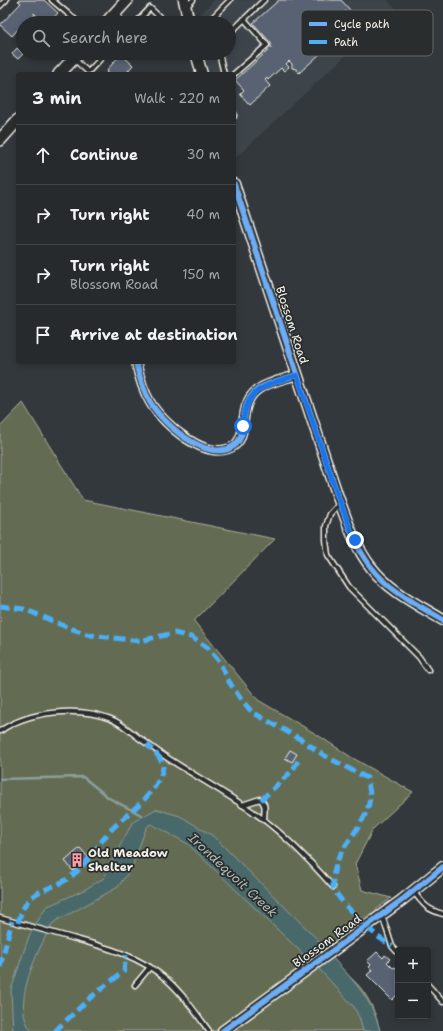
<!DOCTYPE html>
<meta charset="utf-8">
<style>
:root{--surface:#262a2d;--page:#323639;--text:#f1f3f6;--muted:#a4a7aa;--line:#424649}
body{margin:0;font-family:"Shantell Sans",sans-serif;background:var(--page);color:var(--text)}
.controls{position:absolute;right:12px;bottom:12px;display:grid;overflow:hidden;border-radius:4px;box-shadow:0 2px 6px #0003}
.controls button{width:36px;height:36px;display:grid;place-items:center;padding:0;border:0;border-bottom:1px solid var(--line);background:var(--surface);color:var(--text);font:20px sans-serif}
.stop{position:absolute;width:12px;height:12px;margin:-9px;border:3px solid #1a73e8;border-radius:50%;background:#fff}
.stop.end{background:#1a73e8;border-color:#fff;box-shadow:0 1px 4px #0008}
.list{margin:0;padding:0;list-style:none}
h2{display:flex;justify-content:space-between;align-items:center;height:52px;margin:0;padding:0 16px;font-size:17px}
h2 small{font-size:13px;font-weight:400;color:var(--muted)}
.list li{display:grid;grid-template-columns:26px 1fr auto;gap:12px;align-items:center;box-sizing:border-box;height:60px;padding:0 16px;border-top:1px solid var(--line)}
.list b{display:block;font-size:15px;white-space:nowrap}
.list p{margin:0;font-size:13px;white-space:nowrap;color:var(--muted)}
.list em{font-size:13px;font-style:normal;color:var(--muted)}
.icon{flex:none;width:22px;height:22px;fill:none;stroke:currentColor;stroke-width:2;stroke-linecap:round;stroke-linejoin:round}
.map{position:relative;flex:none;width:443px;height:1031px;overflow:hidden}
.search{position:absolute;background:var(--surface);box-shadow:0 2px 6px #0003;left:16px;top:16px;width:220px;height:44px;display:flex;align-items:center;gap:10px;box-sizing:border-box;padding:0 14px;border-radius:22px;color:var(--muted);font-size:15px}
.panel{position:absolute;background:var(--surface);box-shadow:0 2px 6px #0003;left:16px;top:72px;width:220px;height:292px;border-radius:4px}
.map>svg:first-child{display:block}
</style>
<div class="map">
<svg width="443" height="1031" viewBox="0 0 443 1031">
<rect width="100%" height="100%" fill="#33383c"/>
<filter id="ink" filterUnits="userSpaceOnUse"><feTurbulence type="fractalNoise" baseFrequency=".025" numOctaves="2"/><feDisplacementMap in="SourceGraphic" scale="8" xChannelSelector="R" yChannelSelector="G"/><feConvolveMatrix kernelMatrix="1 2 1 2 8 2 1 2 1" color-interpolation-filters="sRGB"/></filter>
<g filter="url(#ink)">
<path fill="#3e454c" d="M214,0H387L396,9L234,159V74H209L204,53H229V23H197L196,19Z"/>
<path fill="#646c52" stroke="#acae9d" d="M23,403L83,500L275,539L194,621L258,700L316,734L351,757L413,792L373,829L355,864L362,890L391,898L327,948C334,963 348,974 359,986C370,999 376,1014 380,1031H0V427Z"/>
<path fill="#486769" stroke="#8d9e9c" d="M156,809L180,816L213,836L322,944C345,976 370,990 380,1031H363L360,1019L354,1007L322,972L188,844L163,830L150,824L146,828L132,867L118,887L71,913L57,920L51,925C38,951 9,1007 32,1031H13L11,990L29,936L46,907L84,890L104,878L117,851L133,822Z"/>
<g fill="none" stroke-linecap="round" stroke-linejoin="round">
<path stroke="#8d9e9c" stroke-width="2.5" d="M0,779L83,777L109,798L143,816"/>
</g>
<g fill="#586273" stroke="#f4f1e8">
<path d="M19,0H44L58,13L49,23H41L39,21L40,19L34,13L35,19H27L12,36L0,25L21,3L18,1Z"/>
<path d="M279,0H341L350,10L347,13L345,11L342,13L332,22L342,34L299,73L296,69L292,68V64L289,61L286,64L289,67L284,71L281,68L268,80L267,78L265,80L270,86L250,105L240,94L244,90L235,80L271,48V43L253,23Z"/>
<path d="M17,48L23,54L18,59L12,54Z"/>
<path d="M121,54L133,65L128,71L131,74H106L108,72L107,70Z"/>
<path d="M290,750L297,754L292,762L285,758Z"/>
<path d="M80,848L89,858L73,871L65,861Z"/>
<path d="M377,952L383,958L385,955L390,959L387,962L393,968L395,967L397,969V971L398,970V994L392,1000L367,975L372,970L369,967L371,965L367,961Z"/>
</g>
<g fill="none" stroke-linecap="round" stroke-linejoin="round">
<defs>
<g id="service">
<path d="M52,0L79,23"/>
<path d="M0,6L6,0"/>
<path d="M187,6L193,0"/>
<path d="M115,14L125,23"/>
<path d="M68,23L73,18"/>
<path d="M136,23L150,8L166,23"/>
<path d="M173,23L188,19"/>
<path d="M212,23L211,19L230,0"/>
<path d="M229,34L264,0"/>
<path d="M219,53L224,74"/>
<path d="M74,59L87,71H89L106,53"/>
<path d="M234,74L267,45L244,19"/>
<path d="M234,114V116"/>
<path d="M340,503L330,514L326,526V540L328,555L349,587L419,657L428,670"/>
<path d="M0,731C29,711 78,706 111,719C121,723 130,731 139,738C148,744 157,751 166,757C198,778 232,796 263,819C289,839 312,863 333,887"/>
<path d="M242,805L260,799C267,805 264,811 264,820"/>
<path d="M413,891C424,905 426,909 443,914"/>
<path d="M382,915L392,946L398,953"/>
<path d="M0,918C21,924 43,930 65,936C101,946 137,954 166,979C183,994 196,1013 209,1031"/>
<path d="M135,985L150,967"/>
<path d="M428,985L443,1002"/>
</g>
<path id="minor" d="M136,362C139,376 143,390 150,402C163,424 209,465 235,445C249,434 237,406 257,390C268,382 285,379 297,375"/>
<g id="tertiary">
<path d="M184,0L189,23"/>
<path d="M196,53L202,74"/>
<path d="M234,184L338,497C347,521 355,547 371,567C389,591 418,605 443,620"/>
<path d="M223,1031L402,900L443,867"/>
</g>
<g id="secondary">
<path d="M106,23L127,0"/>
<path d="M59,74L79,53"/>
<path d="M0,140L18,120"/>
</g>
</defs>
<use href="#service" stroke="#f4f1e8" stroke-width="7"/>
<use href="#minor" stroke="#f4f1e8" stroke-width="11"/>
<use href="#tertiary" stroke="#f4f1e8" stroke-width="13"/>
<use href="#secondary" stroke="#f4f1e8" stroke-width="14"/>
<use href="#service" stroke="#2a2d2e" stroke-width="4"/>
<use href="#minor" stroke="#2a2d2e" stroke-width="8"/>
<use href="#tertiary" stroke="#2a2d2e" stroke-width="10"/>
<use href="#secondary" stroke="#2a2d2e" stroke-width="11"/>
<g stroke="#4cb0f7" stroke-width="5" stroke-dasharray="10 5" stroke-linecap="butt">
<path d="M0,606L24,609L67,627L90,635L140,641L174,633L191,637L207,647L219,661L228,680L240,698L252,712L302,740L325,756L367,778C368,784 370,790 370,796C369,816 354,832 344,848C337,859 332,872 333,886C334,896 366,927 375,934C380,939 386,942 392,946"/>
<path d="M261,800L292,771L298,761"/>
<path d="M18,923C28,884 47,895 73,875C88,863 97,846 110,831C125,815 146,802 157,783C160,778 163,771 163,766C162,758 152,749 147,744"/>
<path d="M0,967L12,921"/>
<path d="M55,1031L90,998L124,971L126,955"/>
</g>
<defs>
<g id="cycleway">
<path d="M234,184L338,497C347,521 355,547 371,567C389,591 418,605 443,620"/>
<path d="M136,362C139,376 143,390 150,402C163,424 209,465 235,445C249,434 237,406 257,390C268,382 285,379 297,375"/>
<path d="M223,1031L402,900L443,867"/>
</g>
</defs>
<use href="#cycleway" stroke="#2a2d2e" stroke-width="8"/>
<use href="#cycleway" stroke="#6dadf4" stroke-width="6"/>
</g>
</g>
<g fill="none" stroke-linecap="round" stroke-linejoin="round" filter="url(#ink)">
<path stroke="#1a73e8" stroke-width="5" d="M243,426C245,387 265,386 297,375L338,497L355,540"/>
</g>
<defs>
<symbol id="building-bare" viewBox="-9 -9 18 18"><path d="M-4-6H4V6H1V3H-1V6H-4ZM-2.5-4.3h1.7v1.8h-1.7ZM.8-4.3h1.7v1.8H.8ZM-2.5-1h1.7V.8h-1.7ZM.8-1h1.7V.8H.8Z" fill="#ff9aa2" stroke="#2a2d2e" stroke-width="2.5" paint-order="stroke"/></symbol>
</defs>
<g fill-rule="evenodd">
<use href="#building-bare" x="67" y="850" width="20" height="20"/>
</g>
<g text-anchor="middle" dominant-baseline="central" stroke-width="3.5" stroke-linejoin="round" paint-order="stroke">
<g font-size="12" fill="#f4f1e8" stroke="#2a2d2e">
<text transform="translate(292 325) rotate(72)">Blossom Road</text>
<text transform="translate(327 941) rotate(-36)">Blossom Road</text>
</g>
<g font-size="12" font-weight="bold" fill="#f4f1e8" stroke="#2a2d2e" text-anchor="start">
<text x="88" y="853">Old Meadow<tspan x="88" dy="14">Shelter</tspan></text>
</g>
<g font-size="13" font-style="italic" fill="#afbab5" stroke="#2a2d2e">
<text transform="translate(233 875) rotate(43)">Irondequoit Creek</text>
</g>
</g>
<rect x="301" y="10" width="132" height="46" rx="6" fill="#2a2d2e" stroke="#676866" stroke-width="1"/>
<rect x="309" y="22" width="18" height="4" fill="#6dadf4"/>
<rect x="309" y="40" width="18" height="4" fill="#4cb0f7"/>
<g font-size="11" fill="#f4f1e8">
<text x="334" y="28">Cycle path</text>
<text x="334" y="46">Path</text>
</g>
</svg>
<div class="controls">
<button>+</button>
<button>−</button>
</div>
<div class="stop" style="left:243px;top:426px"></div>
<div class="stop end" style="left:355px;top:540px"></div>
<div class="search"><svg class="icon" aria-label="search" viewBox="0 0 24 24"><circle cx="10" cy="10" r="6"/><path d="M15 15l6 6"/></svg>Search here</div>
<section class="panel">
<h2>3 min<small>Walk · 220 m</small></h2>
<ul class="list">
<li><svg class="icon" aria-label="ahead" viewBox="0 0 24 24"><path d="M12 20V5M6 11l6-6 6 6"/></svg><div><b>Continue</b></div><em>30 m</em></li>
<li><svg class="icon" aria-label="right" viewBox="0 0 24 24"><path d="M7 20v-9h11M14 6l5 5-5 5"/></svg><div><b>Turn right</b></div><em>40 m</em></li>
<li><svg class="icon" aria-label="right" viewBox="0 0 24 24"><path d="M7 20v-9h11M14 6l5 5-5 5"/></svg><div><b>Turn right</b><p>Blossom Road</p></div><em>150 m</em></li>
<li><svg class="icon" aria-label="arrive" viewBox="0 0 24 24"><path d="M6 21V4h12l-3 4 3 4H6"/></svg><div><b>Arrive at destination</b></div></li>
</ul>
</section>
</div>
